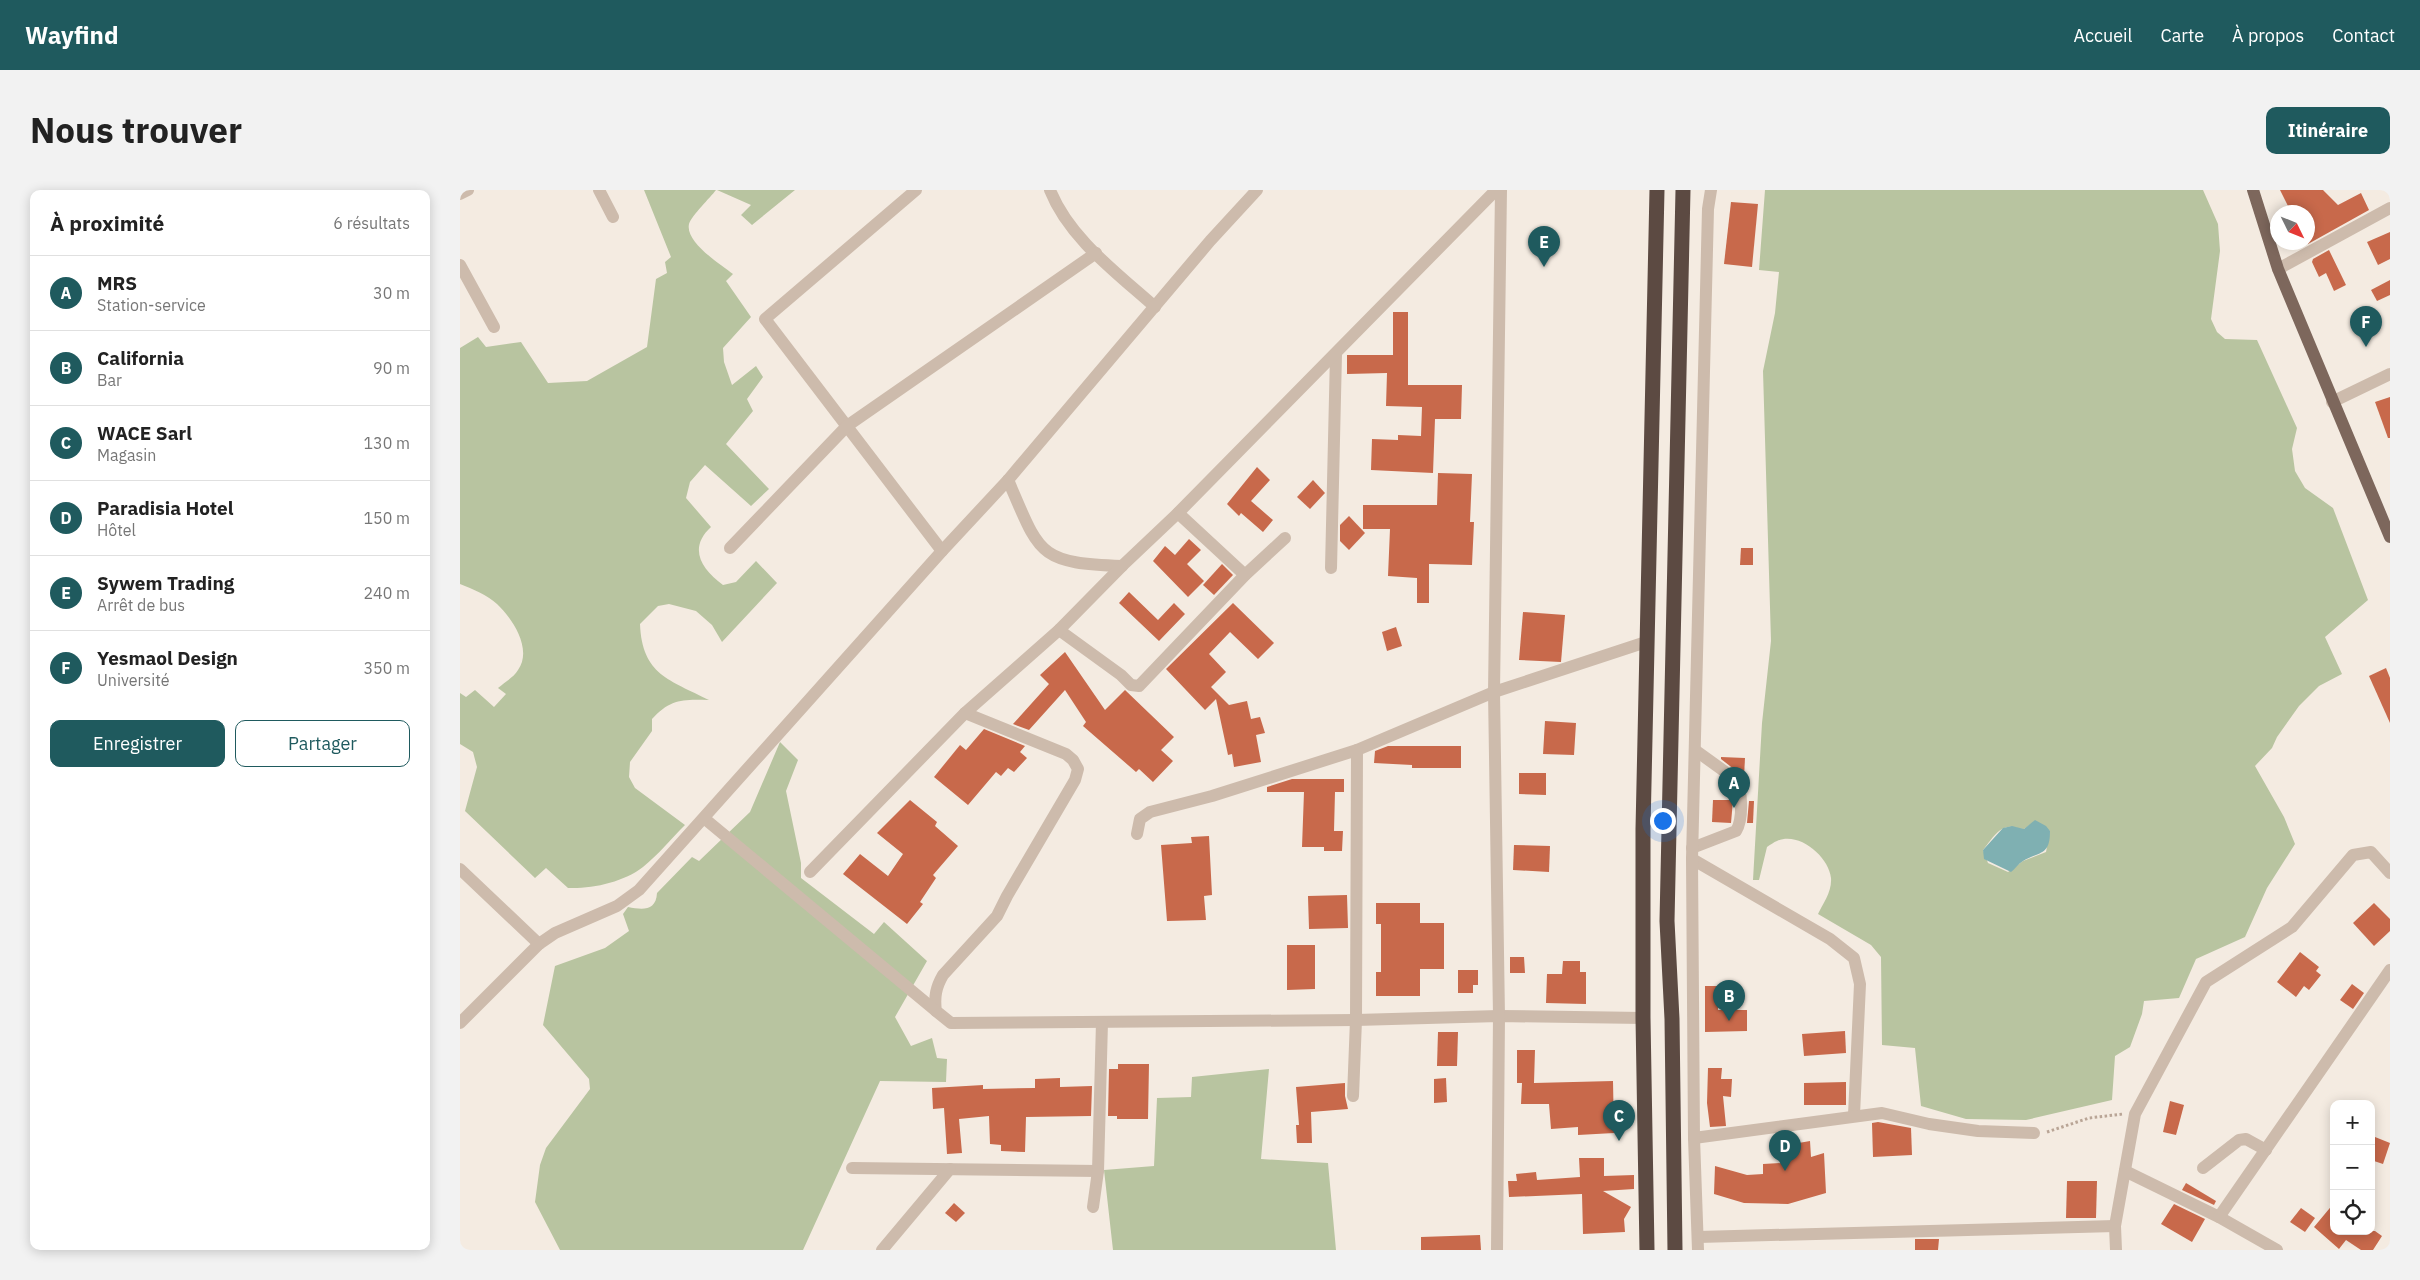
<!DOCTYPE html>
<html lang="fr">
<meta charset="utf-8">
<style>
:root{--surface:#fff;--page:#f2f2f2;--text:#222;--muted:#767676;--line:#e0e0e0;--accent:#1f5a5e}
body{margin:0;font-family:"IBM Plex Sans",sans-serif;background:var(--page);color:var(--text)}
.controls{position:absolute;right:15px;bottom:15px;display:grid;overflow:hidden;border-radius:10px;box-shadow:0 2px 12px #0003}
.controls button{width:45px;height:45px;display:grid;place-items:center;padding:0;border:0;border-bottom:1px solid var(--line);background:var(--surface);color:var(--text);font:25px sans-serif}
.compass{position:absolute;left:1810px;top:15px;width:45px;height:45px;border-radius:50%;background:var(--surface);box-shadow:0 2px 12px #0003;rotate:133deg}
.you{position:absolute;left:1202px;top:630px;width:18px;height:18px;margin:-12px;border:4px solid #fff;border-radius:50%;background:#1a73e8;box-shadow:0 0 0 8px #1a73e833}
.badge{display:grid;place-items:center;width:32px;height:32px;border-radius:50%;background:var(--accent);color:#fff;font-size:16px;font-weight:700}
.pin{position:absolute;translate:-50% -41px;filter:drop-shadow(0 1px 2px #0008)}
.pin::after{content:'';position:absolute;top:26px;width:18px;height:15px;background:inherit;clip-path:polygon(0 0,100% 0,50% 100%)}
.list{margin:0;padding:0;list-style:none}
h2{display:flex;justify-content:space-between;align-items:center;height:65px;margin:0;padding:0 20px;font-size:21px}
h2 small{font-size:16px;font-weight:400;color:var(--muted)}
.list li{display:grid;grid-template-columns:32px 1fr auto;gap:15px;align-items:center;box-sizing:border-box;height:75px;padding:0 20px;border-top:1px solid var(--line)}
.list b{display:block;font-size:19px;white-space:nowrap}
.list p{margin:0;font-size:16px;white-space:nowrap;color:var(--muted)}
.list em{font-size:16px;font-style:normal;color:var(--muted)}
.actions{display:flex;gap:10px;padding:15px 20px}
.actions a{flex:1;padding:11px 0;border:1px solid var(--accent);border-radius:10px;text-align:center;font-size:18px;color:var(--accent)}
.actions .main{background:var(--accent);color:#fff}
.icon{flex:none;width:28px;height:28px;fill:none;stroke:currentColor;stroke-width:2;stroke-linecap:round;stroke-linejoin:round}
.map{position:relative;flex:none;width:1930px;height:1060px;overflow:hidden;border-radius:10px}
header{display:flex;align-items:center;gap:30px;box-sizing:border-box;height:70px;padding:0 25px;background:var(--accent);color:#fff}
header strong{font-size:24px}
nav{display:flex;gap:28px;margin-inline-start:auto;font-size:18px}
.intro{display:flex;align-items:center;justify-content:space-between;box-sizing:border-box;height:120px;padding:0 30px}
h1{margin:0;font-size:35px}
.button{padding:12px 22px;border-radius:10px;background:var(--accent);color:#fff;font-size:18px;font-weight:700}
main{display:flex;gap:30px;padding:0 30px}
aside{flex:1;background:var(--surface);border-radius:10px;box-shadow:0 2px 12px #0003}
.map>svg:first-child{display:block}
</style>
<header>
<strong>Wayfind</strong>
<nav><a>Accueil</a><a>Carte</a><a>À propos</a><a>Contact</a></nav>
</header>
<div class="intro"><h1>Nous trouver</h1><a class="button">Itinéraire</a></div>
<main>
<aside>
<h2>À proximité<small>6 résultats</small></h2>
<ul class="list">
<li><span class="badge">A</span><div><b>MRS</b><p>Station-service</p></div><em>30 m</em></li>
<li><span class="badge">B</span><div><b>California</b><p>Bar</p></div><em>90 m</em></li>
<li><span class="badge">C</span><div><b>WACE Sarl</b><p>Magasin</p></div><em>130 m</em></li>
<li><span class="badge">D</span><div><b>Paradisia Hotel</b><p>Hôtel</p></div><em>150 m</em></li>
<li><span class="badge">E</span><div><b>Sywem Trading</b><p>Arrêt de bus</p></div><em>240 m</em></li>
<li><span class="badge">F</span><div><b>Yesmaol Design</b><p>Université</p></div><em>350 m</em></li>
</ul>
<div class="actions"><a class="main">Enregistrer</a><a>Partager</a></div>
</aside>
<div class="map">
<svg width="1930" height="1060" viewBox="0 0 1930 1060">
<rect width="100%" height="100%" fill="#f4ebe1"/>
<g fill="#b8c4a0" fill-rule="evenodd">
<path d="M184,0H256C250,8 232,25 229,34C225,52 260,74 273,84L266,91L291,127L263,158L264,172L272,195L296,176L303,187L287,209L293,221L266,254L309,299L291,316L245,275L230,292L226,308L251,337C228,358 241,379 263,395L276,392L296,371L317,393L262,452L252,435L236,421L209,414L198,416L180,434C182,485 210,490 249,510C223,509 210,509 192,529V541L170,572L169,587L175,598L225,635C211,649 198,665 183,677C164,692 132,699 108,698L86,678L75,688L5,621L17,577L13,562L0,554V503L6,507L15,500L34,517L46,504L38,498C45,492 54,487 58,480C73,459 52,428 37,414C27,405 13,399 0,394V158L18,147L26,157L61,152L88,193L127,191L187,157L196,89L207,83L205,72L211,67Z"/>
<path d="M257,0H335L292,35L281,25L291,15Z"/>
<path d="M1305,0H1743L1758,34L1760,61L1751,129L1757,142L1765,149L1797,150L1837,238L1832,259L1835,281L1845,298L1873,318L1908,410L1865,447L1882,484L1859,496L1839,516L1817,547L1812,558L1795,576L1824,627L1835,654L1807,698L1785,747L1736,769L1719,808L1684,811L1682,824L1670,857L1655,866L1652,910L1566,930L1506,929L1461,916L1455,858L1422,855L1421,767L1411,755L1358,724C1363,713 1372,702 1371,688C1369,667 1339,641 1317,651C1314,652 1310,655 1307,657L1299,690H1293L1302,533L1311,451L1303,181L1315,123L1319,82L1299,80ZM1571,634L1590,641L1586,662L1563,671L1548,682L1528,673L1523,660C1530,652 1539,635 1552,637C1556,637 1559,639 1564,639Z"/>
<path d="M320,552L338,570L326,601L341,673V688L414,744L424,732L467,771L435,827L451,856L472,848L477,868L487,869L486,892L420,891L343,1060H100L75,1012L80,975L86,958L130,899L129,889L83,835L95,776L145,758L169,741L163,724L168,717C183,720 196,721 197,703L232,667L239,671L290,622Z"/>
<path d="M809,879L801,969L868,973L876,1060H653L644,980L694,976L697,908L731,907L732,887Z"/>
</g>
<path fill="#7fb0b2" d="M1575,630L1586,636L1590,641C1590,666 1580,661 1563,671C1558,674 1555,679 1551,682L1524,669L1523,660L1543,638L1552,636L1564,639Z"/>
<g fill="#c8694b">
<path d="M1820,0H1863L1878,15L1901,3L1909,20L1848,54V22H1831Z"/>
<path d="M1271,12L1298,14L1292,77L1264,74Z"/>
<path d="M1930,42V69L1918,75L1907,52Z"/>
<path d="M1869,60L1886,95L1874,101L1866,83L1859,87L1852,72L1853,69Z"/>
<path d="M1930,90V105L1917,111L1911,100Z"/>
<path d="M933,122H948V195H1002L1001,229H975L973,283L911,280L912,249L938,250V245L961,246L962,217L926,216L927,183L887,184V165H933Z"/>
<path d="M1930,207V248H1928L1915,212Z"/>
<path d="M797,277L810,290L791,311L813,330L803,342L781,323L779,326L767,314Z"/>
<path d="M978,283L1012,284L1010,332H1014L1012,375L969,374V413H957V388L928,386L930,339H903V315H977Z"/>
<path d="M853,290L865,303L850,319L837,307Z"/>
<path d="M889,326L905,343L889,360L880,351V335Z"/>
<path d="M729,349L741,360L727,374L744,391L728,407L693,371L705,356L715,365Z"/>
<path d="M1281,358H1293V375H1280Z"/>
<path d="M762,374L773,385L754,405L743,395Z"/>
<path d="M669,402L698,430L714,413L725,424L699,451L659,413Z"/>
<path d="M773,413L814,453L798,469L770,442L749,464L766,482L751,497L769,515L787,511L791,529L800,527L805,543L796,545L801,572L774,577L772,564L768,565L756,509L745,520L706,479Z"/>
<path d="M1063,422L1105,425L1101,472L1059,470Z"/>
<path d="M936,437L942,456L927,461L922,442Z"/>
<path d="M605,462L645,520L665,500L714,547L701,560L713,571L693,592L679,579L676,582L623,536L626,532L605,500L569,540L553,534L589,494L580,485Z"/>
<path d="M1926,478L1930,488V533L1909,486Z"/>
<path d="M1085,531L1116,533L1114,565L1083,564Z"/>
<path d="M524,539L565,556L560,562L567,568L554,582L548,578L541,586L536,582L508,615L474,587L500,555L506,560Z"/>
<path d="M928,556H1001V578H952V575L914,573L915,561Z"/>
<path d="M1261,567L1285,568L1284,587L1261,569Z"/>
<path d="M1059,583H1086V605L1059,604Z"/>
<path d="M832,589H884V602H875L874,641H883L882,661H864V657H842L844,602H807V597Z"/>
<path d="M450,610L477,632L475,636L498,656L473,685L476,688L460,712L463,714L447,734L383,684L400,664L428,686L443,664L417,643Z"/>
<path d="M1253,610H1273L1271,633L1252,632Z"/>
<path d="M1289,611H1294L1293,633H1287Z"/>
<path d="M749,646L752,705L744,706L746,730L707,731L701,655L732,653L731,647Z"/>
<path d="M1054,655L1090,656L1089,682L1053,680Z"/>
<path d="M887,705L888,738L849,739L848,706Z"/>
<path d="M916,713H960V733H984V779H960V806H916V782H921V734H916Z"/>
<path d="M1914,713L1930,729V741L1914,756L1893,733Z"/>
<path d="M827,755H855V799L827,800Z"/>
<path d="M1840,762L1859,777L1856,781L1861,785L1849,800L1844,796L1836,807L1817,792Z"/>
<path d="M1050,767H1064L1065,783H1050Z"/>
<path d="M1103,771H1120V782H1126V814L1086,813L1087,784H1102Z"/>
<path d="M998,780H1018V795H1013V803H998Z"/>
<path d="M1892,794L1904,803L1893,819L1880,810Z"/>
<path d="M1245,796H1258V820H1287V841L1245,842Z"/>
<path d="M1385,841L1386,863L1344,866L1342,844Z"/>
<path d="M978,842H998L997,876H977Z"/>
<path d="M1057,860H1075L1074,893L1153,891L1154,943L1118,945V937L1091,939L1089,914H1061L1062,893H1057Z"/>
<path d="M658,874H689L688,929H657V926H648L649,879H658Z"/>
<path d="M1248,878H1262L1261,889H1272L1271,907L1263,906L1266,936L1250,937L1247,913Z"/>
<path d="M600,888V897L632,896L631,926L566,927L565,962L541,961V955L530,954L529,926L499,929L502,963L487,964L484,918L473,919L472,898L523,895V899L575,898V889Z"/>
<path d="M986,888L987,912L974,913V889Z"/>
<path d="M1386,892V915H1344V893Z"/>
<path d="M885,893V906L888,919L851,922L852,953H837L836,935H839L836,897Z"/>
<path d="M1710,911L1724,915L1716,945L1703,942Z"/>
<path d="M1418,932L1451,938L1452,965L1413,967L1412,933Z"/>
<path d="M1332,946L1333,954L1350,951L1351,967L1364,963L1366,1003L1328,1014L1284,1013L1254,1004L1255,976L1287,985L1303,984V974L1322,973L1319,951Z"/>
<path d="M1915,947L1930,953L1923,974L1911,970V954Z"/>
<path d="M1119,968H1144V986L1174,985V999L1143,1001L1171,1017L1164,1029L1165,1042L1123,1044L1122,1004L1049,1007L1048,991H1057L1056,984L1076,982L1077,990L1120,987Z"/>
<path d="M1607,991H1637L1636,1028H1606Z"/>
<path d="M1726,993L1756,1011L1754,1015L1722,1000Z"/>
<path d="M494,1013L505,1023L496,1032L485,1023Z"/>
<path d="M1874,1013V1041H1915L1922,1046L1913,1060H1901L1886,1050L1879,1059L1854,1037Z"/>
<path d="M1714,1014L1745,1029L1732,1052L1701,1034Z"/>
<path d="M1841,1018L1855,1028L1845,1042L1830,1032Z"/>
<path d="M1020,1045L1021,1060H961V1047Z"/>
<path d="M1455,1049H1479L1478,1060H1455Z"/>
</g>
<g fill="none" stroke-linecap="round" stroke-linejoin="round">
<path stroke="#b9a596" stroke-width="3" stroke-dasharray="2.5 2.5" stroke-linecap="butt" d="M1587,942L1629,928L1663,924"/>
<g stroke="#cdbbac" stroke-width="12">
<path d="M139,0L153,27"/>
<path d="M456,0L305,129L482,361"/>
<path d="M590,0C609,48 657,83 695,117"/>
<path d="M0,4L8,0"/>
<path d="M0,75L34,137"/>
<path d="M1818,79L1930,18"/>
<path d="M1872,212L1930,184"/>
<path d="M548,290C580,364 577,373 662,376"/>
<path d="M718,323L785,385"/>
<path d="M270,358L387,236L636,63"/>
<path d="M871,378L876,164"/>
<path d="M599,440L661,485L671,495L679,496L785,385L825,348"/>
<path d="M505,523L606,564L613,570L618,579L615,590L547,706L537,726L483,785C476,797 474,807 476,821L491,833L896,830L1039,826L1183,828"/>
<path d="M245,629L476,821"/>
<path d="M677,644L680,629L690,622L752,606L897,560L1034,502L1186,452"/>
<path d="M1232,658L1276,641C1283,630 1283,600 1275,589L1235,560"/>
<path d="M1232,669L1370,749L1394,768L1400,794L1394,925"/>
<path d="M0,679L79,754"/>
<path d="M350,682L505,523L599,440L662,376L718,323L1036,0"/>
<path d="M0,833L79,754L95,743L157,716L179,700L482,361L548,290L750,51L797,0"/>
<path d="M893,906L896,830L897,560"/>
<path d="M1234,948L1422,923L1469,934L1518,941L1574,943"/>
<path d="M392,978L638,981"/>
<path d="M1743,978L1779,950L1786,949L1806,960"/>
<path d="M1665,981L1759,1027L1817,1060"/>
<path d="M633,1017L638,981L642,832"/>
<path d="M1759,1027L1930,780"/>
<path d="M1238,1047L1655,1036"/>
<path d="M422,1060L490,979"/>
<path d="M1037,1060L1039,826L1034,502L1041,0"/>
<path d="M1238,1060L1234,948L1232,669L1248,19L1251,0"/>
<path d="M1656,1060L1655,1036L1675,924L1746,792L1832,737L1893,665L1911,662L1930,683"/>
</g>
<path stroke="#7d675c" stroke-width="12" d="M1793,0L1818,79L1930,347"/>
<g stroke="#5c4a42" stroke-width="15">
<path d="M1187,1060L1183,828V639L1197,0"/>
<path d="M1215,1060L1212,829L1207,731L1223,0"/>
</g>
</g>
</svg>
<div class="controls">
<button>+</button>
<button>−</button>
<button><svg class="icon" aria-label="locate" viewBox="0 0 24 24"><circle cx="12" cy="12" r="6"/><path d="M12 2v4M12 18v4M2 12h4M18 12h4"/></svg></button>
</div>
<svg class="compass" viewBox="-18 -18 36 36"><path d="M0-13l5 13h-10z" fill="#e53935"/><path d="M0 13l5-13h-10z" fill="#767676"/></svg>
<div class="you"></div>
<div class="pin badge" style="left:1274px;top:618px">A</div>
<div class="pin badge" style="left:1269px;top:831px">B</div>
<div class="pin badge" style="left:1159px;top:951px">C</div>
<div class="pin badge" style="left:1325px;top:981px">D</div>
<div class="pin badge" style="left:1084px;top:77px">E</div>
<div class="pin badge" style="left:1906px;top:157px">F</div>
</div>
</main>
